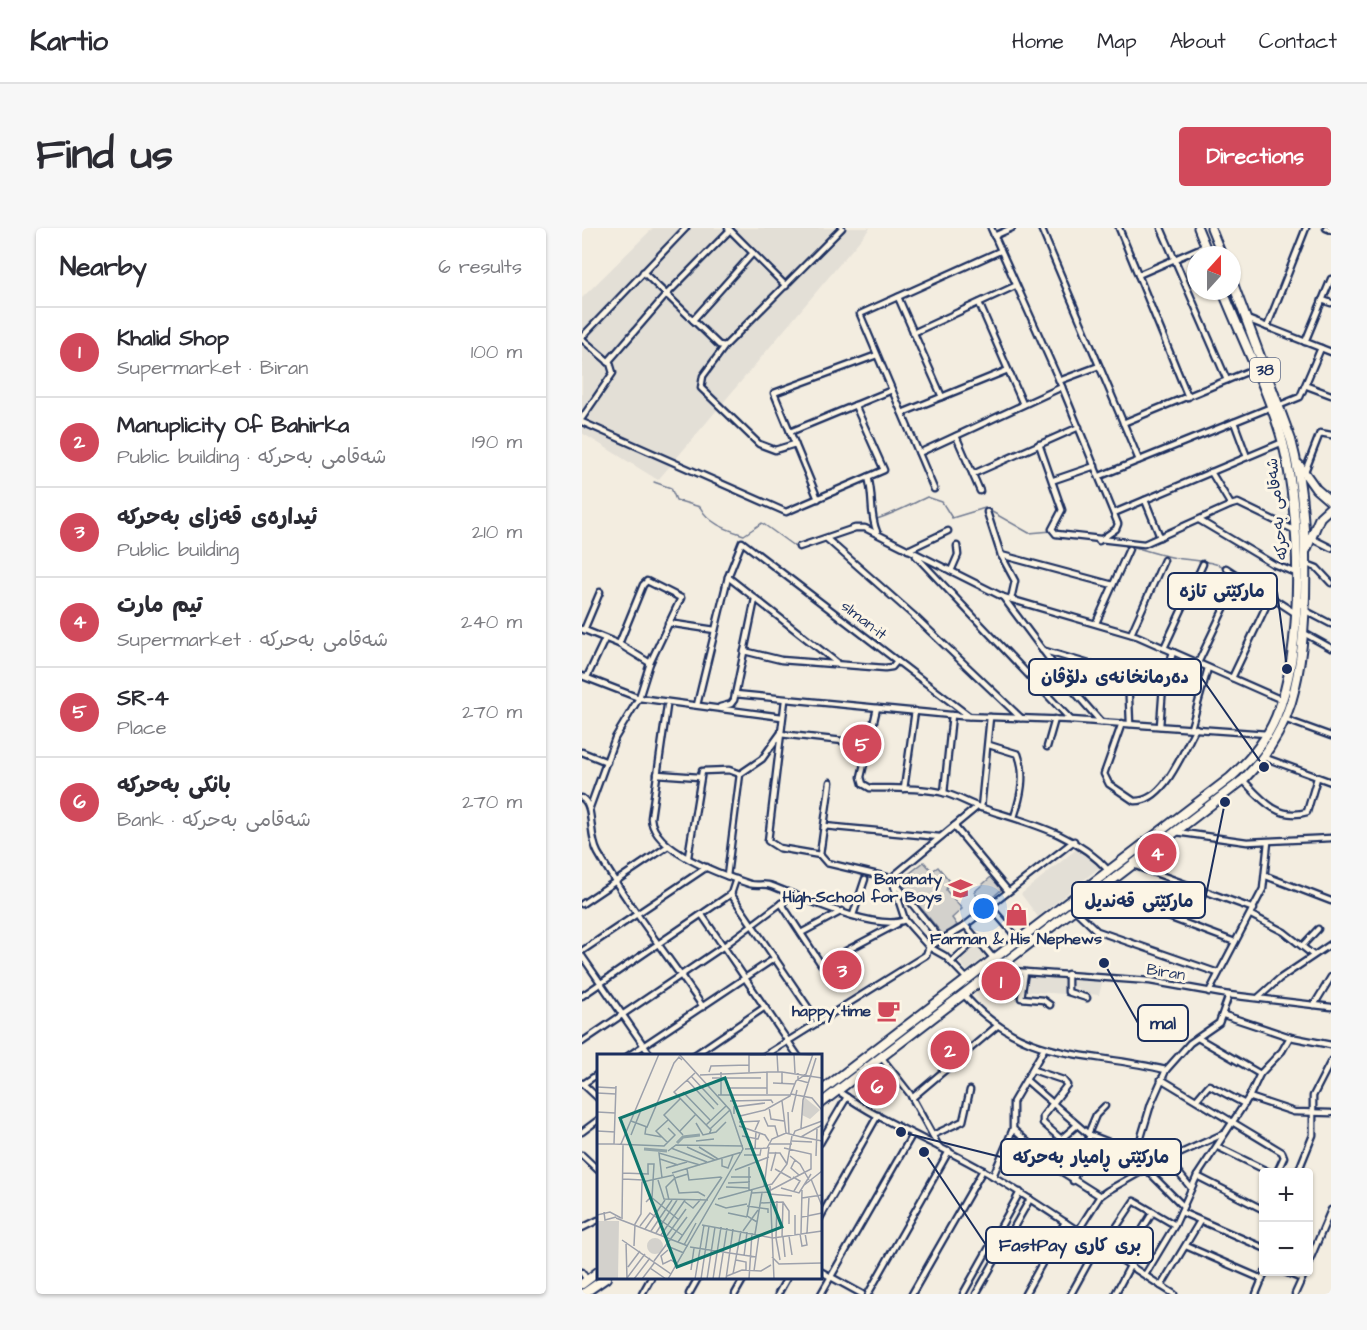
<!DOCTYPE html>
<meta charset="utf-8">
<style>
:root{--surface:#fff;--page:#f7f7f7;--text:#2b2b33;--muted:#7c7c81;--line:#e1e1e2;--accent:#d1495b}
body{margin:0;font-family:"Architects Daughter","Playpen Sans Arabic",sans-serif;background:var(--page);color:var(--text)}
.controls{position:absolute;right:18px;bottom:18px;display:grid;overflow:hidden;border-radius:6px;box-shadow:0 2px 4px #0004}
.controls button{width:54px;height:54px;display:grid;place-items:center;padding:0;border:0;border-bottom:2px solid var(--line);background:var(--surface);color:var(--text);font:30px sans-serif}
.compass{position:absolute;left:605px;top:18px;width:54px;height:54px;border-radius:50%;background:var(--surface);box-shadow:0 2px 4px #0004;rotate:21deg}
.you{position:absolute;left:402px;top:681px;width:21px;height:21px;margin:-15px;border:4px solid #fff;border-radius:50%;background:#1a73e8;box-shadow:0 0 0 9px #1a73e833}
.badge{display:grid;place-items:center;width:39px;height:39px;border-radius:50%;background:var(--accent);color:#fff;font-size:20px;font-weight:700}
.pin{position:absolute;translate:-50% -50%;border:3px solid #fff;box-shadow:0 2px 6px #0006}
.list{margin:0;padding:0;list-style:none}
h2{display:flex;justify-content:space-between;align-items:center;height:78px;margin:0;padding:0 24px;font-size:26px}
h2 small{font-size:20px;font-weight:400;color:var(--muted)}
.list li{display:grid;grid-template-columns:39px 1fr auto;gap:18px;align-items:center;box-sizing:border-box;height:90px;padding:0 24px;border-top:2px solid var(--line)}
.list b{display:block;font-size:22px;white-space:nowrap}
.list p{margin:0;font-size:20px;white-space:nowrap;color:var(--muted)}
.list em{font-size:20px;font-style:normal;color:var(--muted)}
.map{position:relative;flex:none;width:749px;height:1066px;overflow:hidden;border-radius:6px}
header{display:flex;align-items:center;gap:36px;box-sizing:border-box;height:84px;padding:0 30px;background:var(--surface);border-bottom:2px solid var(--line)}
header strong{font-size:28px}
nav{display:flex;gap:33px;margin-inline-start:auto;font-size:21px}
.intro{display:flex;align-items:center;justify-content:space-between;box-sizing:border-box;height:144px;padding:0 36px}
h1{margin:0;font-size:42px}
.button{padding:15px 27px;border-radius:6px;background:var(--accent);color:#fff;font-size:21px;font-weight:700}
main{display:flex;gap:36px;padding:0 36px}
aside{flex:1;background:var(--surface);border-radius:6px;box-shadow:0 2px 4px #0004}
.map>svg:first-child{display:block}
</style>
<header>
<strong>Kartio</strong>
<nav><a>Home</a><a>Map</a><a>About</a><a>Contact</a></nav>
</header>
<div class="intro"><h1>Find us</h1><a class="button">Directions</a></div>
<main>
<aside>
<h2>Nearby<small>6 results</small></h2>
<ul class="list">
<li><span class="badge">1</span><div><b>Khalid Shop</b><p>Supermarket · Biran</p></div><em>100 m</em></li>
<li><span class="badge">2</span><div><b>Manuplicity Of Bahirka</b><p>Public building · شەقامی بەحرکە</p></div><em>190 m</em></li>
<li><span class="badge">3</span><div><b>ئیدارەی قەزای بەحرکە</b><p>Public building</p></div><em>210 m</em></li>
<li><span class="badge">4</span><div><b>تيم مارت</b><p>Supermarket · شەقامی بەحرکە</p></div><em>240 m</em></li>
<li><span class="badge">5</span><div><b>SR-4</b><p>Place</p></div><em>270 m</em></li>
<li><span class="badge">6</span><div><b>بانکی بەحرکە</b><p>Bank · شەقامی بەحرکە</p></div><em>270 m</em></li>
</ul>
</aside>
<div class="map">
<svg width="749" height="1066" viewBox="0 0 749 1066">
<rect width="100%" height="100%" fill="#f3ede0"/>
<filter id="ink" filterUnits="userSpaceOnUse"><feTurbulence type="fractalNoise" baseFrequency=".0167" numOctaves="2"/><feDisplacementMap in="SourceGraphic" scale="12" xChannelSelector="R" yChannelSelector="G"/><feConvolveMatrix kernelMatrix="1 2 1 2 8 2 1 2 1" color-interpolation-filters="sRGB"/></filter>
<g filter="url(#ink)">
<g fill="#e3dfd6">
<path d="M71,0H288L76,252L0,205V70Z"/>
<path d="M496,620L518,639L456,689L439,666Z"/>
<path d="M396,715L405,727L385,743L377,732Z"/>
<path d="M444,746L484,749L482,766L443,763Z"/>
<path d="M487,749L521,752L517,767L496,765L497,760L486,759Z"/>
</g>
<g fill="#d3d1cc" stroke="#778095" stroke-width="1.5">
<path d="M342,634L350,643L356,639L367,652L364,662L380,681L370,690L375,697L362,708L328,667L332,663L328,666L318,653Z"/>
<path d="M409,649L420,661L402,677L392,664Z"/>
</g>
<g fill="none" stroke-linecap="round" stroke-linejoin="round">
<g stroke="#707a91" stroke-width="1.5">
<path d="M72,254L89,260L94,272L118,279C127,296 144,301 162,307L180,295L216,321"/>
<path d="M295,291C313,285 328,277 345,269L360,274L370,290L403,280L447,305L470,303"/>
<path d="M542,316C560,321 576,327 594,330C611,333 627,332 642,339"/>
</g>
<defs>
<g id="street">
<path d="M146,0L204,58"/>
<path d="M409,0L480,159L536,296L534,301L517,313"/>
<path d="M459,0L557,232"/>
<path d="M537,0L606,169"/>
<path d="M579,0L645,152"/>
<path d="M744,0L749,2"/>
<path d="M412,8L430,0"/>
<path d="M61,44L137,117L143,118L260,0"/>
<path d="M556,47L623,18"/>
<path d="M316,69L360,169"/>
<path d="M740,72L749,75"/>
<path d="M397,75L441,176"/>
<path d="M665,91L749,124"/>
<path d="M111,92L171,25"/>
<path d="M685,99L724,0"/>
<path d="M331,105L433,58"/>
<path d="M0,109L104,0"/>
<path d="M0,111L28,135L31,145L0,190"/>
<path d="M723,114L749,51"/>
<path d="M143,118L121,148L119,160L177,216L193,222L213,216"/>
<path d="M26,134L84,67L148,2"/>
<path d="M477,153L517,138"/>
<path d="M725,158L749,167"/>
<path d="M696,178L718,169L739,120"/>
<path d="M320,185L426,142"/>
<path d="M0,194L204,284L302,242L273,177"/>
<path d="M652,194L665,229"/>
<path d="M541,195L672,141"/>
<path d="M208,204L310,162"/>
<path d="M374,208L398,263"/>
<path d="M457,216L480,282L470,301L474,306L562,316L649,277"/>
<path d="M337,225L480,159"/>
<path d="M629,244L649,277L656,275L714,303"/>
<path d="M391,246L497,199"/>
<path d="M722,246L738,205L749,207"/>
<path d="M518,248L687,180"/>
<path d="M286,249C292,268 287,286 295,304"/>
<path d="M472,252L513,238"/>
<path d="M352,261L278,86L418,23"/>
<path d="M236,271L192,165L295,127"/>
<path d="M563,272L578,309"/>
<path d="M405,284L419,327L433,353L429,371"/>
<path d="M532,285L701,214"/>
<path d="M617,292L691,336L714,345"/>
<path d="M729,310L749,320"/>
<path d="M245,311L331,387L439,490"/>
<path d="M217,319L273,300H283L421,369L555,408L700,472"/>
<path d="M326,322L366,303"/>
<path d="M419,327L531,357"/>
<path d="M334,328L489,492"/>
<path d="M722,335L735,340L749,355"/>
<path d="M644,340L713,385"/>
<path d="M369,343L376,327L375,318"/>
<path d="M146,349L254,434"/>
<path d="M421,369L489,460L519,494"/>
<path d="M722,382L749,396"/>
<path d="M86,395L133,402"/>
<path d="M514,395L547,321"/>
<path d="M0,401L37,416L68,435"/>
<path d="M2,402L18,364"/>
<path d="M720,404L749,420"/>
<path d="M549,406L582,332"/>
<path d="M582,420L621,336"/>
<path d="M460,422L581,458"/>
<path d="M162,423L199,432L303,440L310,439L315,433"/>
<path d="M616,435L657,349"/>
<path d="M0,448L57,470L200,489"/>
<path d="M546,448L548,496"/>
<path d="M5,449L23,411"/>
<path d="M650,450L688,370"/>
<path d="M153,466L379,488L489,492L685,506"/>
<path d="M203,472L186,613L197,620L238,627L245,635L309,650L360,713"/>
<path d="M115,477L146,349L160,314L387,488"/>
<path d="M85,478L69,590C71,623 140,647 168,656C175,658 183,655 190,658C219,669 295,704 323,692L347,719L363,728L386,752"/>
<path d="M138,479L149,476L152,472L173,371"/>
<path d="M295,480L279,549L281,556L288,560C311,561 338,559 362,565C375,568 387,576 400,580C447,595 493,605 527,643"/>
<path d="M702,491L749,508"/>
<path d="M540,495L522,546L527,556L552,573C583,575 601,522 614,500"/>
<path d="M578,498L581,458L591,424"/>
<path d="M609,500L626,440"/>
<path d="M407,517L436,526C444,547 439,568 432,589"/>
<path d="M465,519L473,491"/>
<path d="M0,524L25,534"/>
<path d="M681,529L749,554"/>
<path d="M75,546L117,549"/>
<path d="M661,552C679,571 696,593 725,584L735,550"/>
<path d="M322,561L333,483"/>
<path d="M362,565L370,487"/>
<path d="M0,570C13,578 6,607 16,625C47,679 86,728 121,779"/>
<path d="M8,579L33,510L57,470L68,435L99,370L65,353L61,357L37,416"/>
<path d="M399,580L408,489"/>
<path d="M242,598L358,609"/>
<path d="M372,598L426,663"/>
<path d="M594,604L665,614L749,610"/>
<path d="M238,627L248,554"/>
<path d="M106,629L120,543L147,542L158,546L180,531L198,506L288,516"/>
<path d="M551,637L672,681"/>
<path d="M145,648L158,546"/>
<path d="M684,648L749,673"/>
<path d="M309,650L395,579"/>
<path d="M310,652L323,692"/>
<path d="M517,663L653,714"/>
<path d="M149,666L236,794"/>
<path d="M199,675L239,736L315,696"/>
<path d="M0,676L86,618"/>
<path d="M407,677L437,712"/>
<path d="M493,682L515,703L636,745"/>
<path d="M120,687L216,828"/>
<path d="M271,687L283,651"/>
<path d="M669,687L702,704L731,727"/>
<path d="M383,697L412,731"/>
<path d="M219,705L260,683"/>
<path d="M721,717L736,701"/>
<path d="M0,723L125,639"/>
<path d="M0,728L69,828"/>
<path d="M369,734L395,711"/>
<path d="M415,742L568,753L647,767L749,779"/>
<path d="M443,744L439,770L461,772L468,777"/>
<path d="M486,746V764L505,770"/>
<path d="M627,764L681,661L686,614"/>
<path d="M382,767C444,836 502,822 584,842"/>
<path d="M0,768L149,666L154,651"/>
<path d="M677,769L697,751L749,716"/>
<path d="M732,777L749,749"/>
<path d="M642,787L708,809L749,817"/>
<path d="M616,810L678,846"/>
<path d="M0,814L142,718L210,667"/>
<path d="M46,828L193,730"/>
<path d="M111,828L183,779"/>
<path d="M182,828L344,727L347,719L381,699L492,613"/>
<path d="M299,829L328,866L357,919"/>
<path d="M451,842L481,852L485,857L461,888V895L479,911L494,898"/>
<path d="M579,851L700,924L702,929L695,944"/>
<path d="M444,852L506,906L560,927"/>
<path d="M0,855L16,870"/>
<path d="M1,856L16,846"/>
<path d="M256,863C302,896 355,915 404,944C469,982 529,1027 592,1066"/>
<path d="M667,869L712,884L749,885"/>
<path d="M330,870L415,798"/>
<path d="M615,871L627,857L663,876"/>
<path d="M431,901L477,942L518,968"/>
<path d="M0,904L16,892"/>
<path d="M506,906L514,887L523,878"/>
<path d="M351,907L381,893L388,862"/>
<path d="M238,915L265,869"/>
<path d="M636,919L687,944"/>
<path d="M0,927L16,942"/>
<path d="M587,933L609,960"/>
<path d="M716,944L731,907V868L749,833"/>
<path d="M411,948L431,901V874L462,821"/>
<path d="M615,948L682,982"/>
<path d="M491,953L508,907"/>
<path d="M601,978L564,941L557,916L569,876L584,842L608,815L637,795L647,767"/>
<path d="M599,984L682,1020"/>
<path d="M238,990L296,887"/>
<path d="M0,1000L16,992"/>
<path d="M496,1003L518,968L525,963L564,941L643,905"/>
<path d="M604,1018L680,1051"/>
<path d="M521,1019L552,973L593,997"/>
<path d="M541,1033L571,984"/>
<path d="M726,1036L749,982"/>
<path d="M238,1043L280,1066"/>
<path d="M0,1044L5,1052"/>
<path d="M703,1044L720,1051"/>
<path d="M563,1047L593,997L615,948L667,869L678,846L700,823L708,809"/>
<path d="M579,1058L618,993"/>
<path d="M60,1066L69,1050"/>
<path d="M107,1066L116,1050"/>
<path d="M153,1066L162,1050"/>
<path d="M196,1066L205,1050"/>
<path d="M239,1066L330,907"/>
<path d="M286,1066L367,923"/>
<path d="M330,1066L401,942"/>
<path d="M381,1066L438,964"/>
<path d="M394,1066L448,971"/>
<path d="M443,1066L483,994"/>
<path d="M489,1066L516,1017"/>
<path d="M533,1066L548,1038"/>
<path d="M674,1066L683,1044"/>
<path d="M713,1066L723,1044"/>
</g>
<g id="secondary">
<path d="M616,0L627,27"/>
<path d="M629,0L640,27"/>
</g>
<g id="primary">
<path d="M717,237L734,261L749,274"/>
<path d="M724,322L738,289L749,279"/>
<path d="M238,864L648,550C667,533 684,513 694,489C723,420 719,287 701,215C688,166 660,111 641,63"/>
<path d="M238,876L661,552C683,530 700,503 709,474C729,408 727,278 709,212L650,53"/>
<path d="M0,1056L16,1044"/>
<path d="M1,1066L24,1050"/>
</g>
</defs>
<use href="#street" stroke="#1b2f5e" stroke-width="9"/>
<use href="#secondary" stroke="#1b2f5e" stroke-width="11"/>
<use href="#primary" stroke="#1b2f5e" stroke-width="12"/>
<use href="#street" stroke="#fcf5e5" stroke-width="4.5"/>
<use href="#secondary" stroke="#fcf5e5" stroke-width="7"/>
<use href="#primary" stroke="#fcf5e5" stroke-width="8"/>
</g>
</g>
<defs>
<symbol id="school-bare" viewBox="-9 -9 18 18"><path d="M0-5L7-2L0 1L-7-2ZM-4 1L0 2.5L4 1V4Q0 6-4 4Z" fill="#d1495b" stroke="#fcf5e5" stroke-width="2.5" paint-order="stroke"/></symbol>
<symbol id="shop-bare" viewBox="-9 -9 18 18"><path d="M-5-2.5h2.3a2.7 3.5 0 0 1 5.4 0H5L5.5 6h-11ZM-1.5-2.5h3a1.5 2.3 0 0 0-3 0Z" fill="#d1495b" stroke="#fcf5e5" stroke-width="2.5" paint-order="stroke"/></symbol>
<symbol id="cafe-bare" viewBox="-9 -9 18 18"><path d="M-5.5-4.5H6V0H3Q3 3.5 0 3.5H-2.5Q-5.5 3.5-5.5 0ZM3-3.2v2h1.7v-2ZM-6 4.5H4V6H-6Z" fill="#d1495b" stroke="#fcf5e5" stroke-width="2.5" paint-order="stroke"/></symbol>
</defs>
<g fill-rule="evenodd">
<use href="#school-bare" x="362" y="644" width="33" height="33"/>
<use href="#shop-bare" x="418" y="670" width="33" height="33"/>
<use href="#cafe-bare" x="290" y="766" width="33" height="33"/>
</g>
<g text-anchor="middle" dominant-baseline="central" stroke-width="6" stroke-linejoin="round" paint-order="stroke">
<rect fill="#fcf5e5" stroke="#5e6a86" stroke-width="1.5" x="668" y="130" width="30" height="24" rx="4.5"/>
<g font-size="15" font-weight="bold" fill="#1b2f5e">
<text x="683" y="142">38</text>
</g>
<g font-size="16" fill="#1b2f5e" stroke="#fcf5e5">
<text transform="translate(695 281) rotate(-96)">شەقامی بەحرکە</text>
<text transform="translate(282 392) rotate(38)">slman-it</text>
<text transform="translate(584 744) rotate(9)">Biran</text>
</g>
<g font-size="16" font-weight="bold" fill="#1b2f5e" stroke="#fcf5e5" text-anchor="end">
<text x="360" y="651">Baranaty<tspan x="360" dy="18">High-School for Boys</tspan></text>
<text x="434" y="711" text-anchor="middle">Farman &amp; His Nephews</text>
<text x="289" y="783">happy time</text>
</g>
</g>
<g transform="translate(15 826)">
<rect width="225" height="225" fill="#f3ede0"/>
<path d="M207,43L223,56L213,65L205,61ZM0,167H22L21,225H0ZM50 192a8 8 0 1 1 16 0a8 8 0 1 1-16 0Z" fill="#d3d1cc"/>
<path fill="none" stroke="#a9acb3" stroke-width="3" d="M80,89L86,83L103,81M47,95L70,97"/>
<path fill="none" stroke="#9da1ac" stroke-width="1.5" d="M180,0L181,18M112,18L114,12L152,11M152,18V1H169M185,18L225,24M98,19L77,38L114,76L112,80M198,19L197,0L216,1M201,19V26L212,29M103,21L170,18M94,22L121,51M115,24H164M90,26L117,55M176,29L198,30M0,33L19,34M130,34H170M86,38L113,66M0,39L19,40M170,40V18H185V29M194,40L215,44L225,56M121,41H193M124,41V18M83,45L67,61L86,81M133,47L174,46L176,49M185,47L189,79M172,53L174,65L187,67M0,58L18,59M191,58L192,80M195,58L200,36M137,60V53L168,49M143,62L168,56L193,42L199,27L209,20L216,0M167,63L171,72H178L181,83M34,67L50,73L77,9L82,3L85,6M142,68L162,67L158,76M99,69L106,81L119,78L129,68M109,71L129,52M142,72L168,81L172,87M49,73L48,80L65,83M204,74L206,46L219,4M113,75L133,56M0,77L18,78M83,77L99,60M34,81L44,56M145,82L161,85L163,79M196,82L198,77L225,67M205,83L225,87M99,87L117,85M195,87L215,88M71,89L59,77L71,66M0,90H17L19,32M17,90L67,92L78,81L71,74M24,90L62,0M172,90H195M90,93L118,106M102,93L121,105M74,94L110,108M148,95L170,94L175,85L189,79L204,83L225,71M158,95L159,77M71,97L79,91L146,92M172,99H183L190,110M147,101H163L164,95M193,102L203,110L212,126M219,102L220,75M125,104V112L131,114L136,101M63,105L81,111M198,106L194,114L202,121M69,114L90,108M90,115L92,126L124,123M178,115L194,124M138,116L172,103M174,117L179,98M26,119L52,120M75,119L145,98M51,120V110H57L55,144M77,122L82,139L101,138L108,142M134,123H154M196,123L203,127L197,137M65,124L62,99L103,111M26,125L46,126M214,125L225,152M61,126L67,145L111,146M131,129L153,128M173,132L177,225M206,132L225,117M129,133L152,134M167,133L172,93M184,134L202,139L214,120M155,136L150,162L160,168M152,137V113M172,137L214,115V100L187,94M155,139L173,138M172,140L195,142M205,144L225,141M121,145L175,130L190,110L195,82M72,146L69,133L78,124L91,120M87,147L96,154L104,145M49,148L54,143L82,166M163,149L186,148L192,157V170M118,150L129,154L150,150M150,152L171,155V159M7,158L8,166L19,163M131,159L150,163M0,161L13,158L24,164M198,161V181M205,163L225,159M19,164L91,192M25,165L26,90M105,171L176,184L225,177M43,172L53,159L85,181M48,175L68,146M54,177L75,146M146,177L161,156M59,179L80,146M210,179L212,143M158,180L165,139M203,180L205,192L210,191L208,179M204,180L205,136M64,181L88,146M192,182L195,201M69,183L89,155M185,183L186,148M186,183L188,203M179,184L180,147M179,184L183,206M25,186L74,220M29,188L30,225M81,188L125,123M87,191L99,169M37,192L38,170L44,160L45,128L77,121M70,192L87,199M93,193L159,203M71,196L64,202L66,210L74,206L80,210M147,202L150,178M175,203L182,210L225,209M139,206L149,208V216M57,207L90,163M31,213L43,197M53,214L69,225M94,216L97,194M157,217L162,181M136,220L144,177M130,222L145,216L164,217L174,211M30,224L48,200M37,225L53,204M45,225L58,208M71,225L146,95L133,56L82,0M98,225L107,171M104,225L112,172M110,225L118,173M116,225L124,173M122,225L130,174M129,225L136,175M152,225L155,179"/>
<path fill="#0f766e" fill-opacity="0.15" stroke="#0f766e" stroke-width="3" d="M128,24L185,173L80,213L23,64Z"/>
<rect width="225" height="225" fill="none" stroke="#1b2f5e" stroke-width="3"/>
</g>
<path fill="none" stroke="#1b2f5e" stroke-width="2" d="M705 441L695 363M682 539L619 449M643 574L623 672M522 735L556 795M319 904L419 929M342 924L404 1017"/>
<g fill="#1b2f5e" stroke="#fcf5e5" stroke-width="2">
<circle cx="705" cy="441" r="6"/>
<circle cx="682" cy="539" r="6"/>
<circle cx="643" cy="574" r="6"/>
<circle cx="522" cy="735" r="6"/>
<circle cx="319" cy="904" r="6"/>
<circle cx="342" cy="924" r="6"/>
</g>
<g fill="#fcf5e5" stroke="#1b2f5e" stroke-width="2">
<rect x="586" y="345" width="109" height="36" rx="6"/>
<rect x="447" y="431" width="172" height="36" rx="6"/>
<rect x="490" y="654" width="133" height="36" rx="6"/>
<rect x="556" y="777" width="50" height="36" rx="6"/>
<rect x="419" y="911" width="180" height="36" rx="6"/>
<rect x="404" y="999" width="167" height="36" rx="6"/>
</g>
<g font-size="18" text-anchor="middle" font-weight="bold" fill="#1b2f5e">
<text x="640" y="369">مارکێتی تازە</text>
<text x="533" y="455">دەرمانخانەی دلۆڤان</text>
<text x="557" y="679">مارکێتی قەندیل</text>
<text x="581" y="801">mal</text>
<text x="509" y="935">مارکێتی ڕامیار بەحرکە</text>
<text x="488" y="1023">FastPay بری كاری</text>
</g>
</svg>
<div class="controls">
<button>+</button>
<button>−</button>
</div>
<svg class="compass" viewBox="-18 -18 36 36"><path d="M0-13l5 13h-10z" fill="#e53935"/><path d="M0 13l5-13h-10z" fill="#7c7c81"/></svg>
<div class="you"></div>
<div class="pin badge" style="left:419px;top:753px">1</div>
<div class="pin badge" style="left:368px;top:822px">2</div>
<div class="pin badge" style="left:260px;top:742px">3</div>
<div class="pin badge" style="left:575px;top:625px">4</div>
<div class="pin badge" style="left:280px;top:516px">5</div>
<div class="pin badge" style="left:295px;top:858px">6</div>
</div>
</main>
